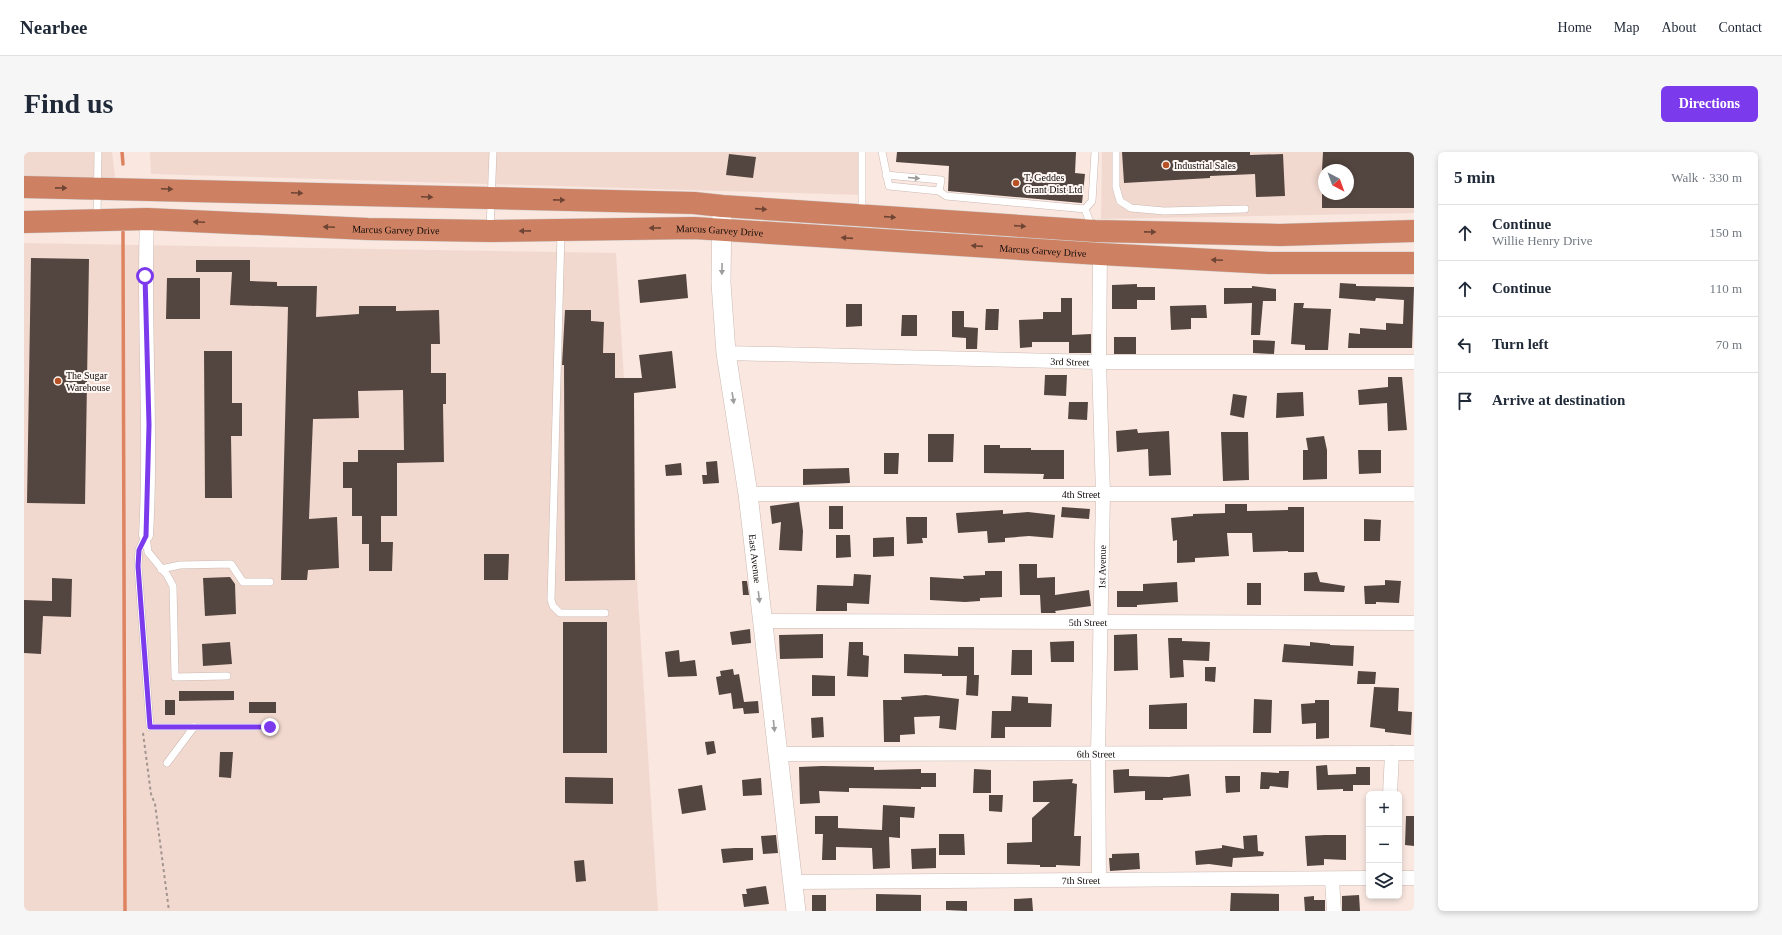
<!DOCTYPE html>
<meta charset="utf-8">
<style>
:root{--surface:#fff;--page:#f6f6f7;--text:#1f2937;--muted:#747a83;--line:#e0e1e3;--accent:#7c3aed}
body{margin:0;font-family:Georgia,serif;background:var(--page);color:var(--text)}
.controls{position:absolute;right:12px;bottom:12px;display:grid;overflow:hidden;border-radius:6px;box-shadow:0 2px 6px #0003}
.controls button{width:36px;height:36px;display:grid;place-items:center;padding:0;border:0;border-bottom:1px solid var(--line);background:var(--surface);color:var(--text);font:20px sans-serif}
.compass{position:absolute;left:1294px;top:12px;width:36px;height:36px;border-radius:50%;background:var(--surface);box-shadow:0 2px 6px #0003;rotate:139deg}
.stop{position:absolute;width:12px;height:12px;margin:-9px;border:3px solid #7c3aed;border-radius:50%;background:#fff}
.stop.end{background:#7c3aed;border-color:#fff;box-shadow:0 1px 4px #0008}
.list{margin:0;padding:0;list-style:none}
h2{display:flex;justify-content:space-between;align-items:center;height:52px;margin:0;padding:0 16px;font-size:17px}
h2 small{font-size:13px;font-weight:400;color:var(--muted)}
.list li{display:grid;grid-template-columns:26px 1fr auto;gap:12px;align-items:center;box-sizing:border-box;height:56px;padding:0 16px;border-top:1px solid var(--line)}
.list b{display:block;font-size:15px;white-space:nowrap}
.list p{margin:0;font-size:13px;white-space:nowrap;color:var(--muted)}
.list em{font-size:13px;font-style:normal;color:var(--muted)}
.icon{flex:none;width:22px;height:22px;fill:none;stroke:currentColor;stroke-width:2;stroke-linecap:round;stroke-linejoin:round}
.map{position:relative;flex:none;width:1390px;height:759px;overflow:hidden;border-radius:6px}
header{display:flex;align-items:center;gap:24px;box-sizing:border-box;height:56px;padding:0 20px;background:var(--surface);border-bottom:1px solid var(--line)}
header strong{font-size:19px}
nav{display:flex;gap:22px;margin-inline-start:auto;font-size:14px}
.intro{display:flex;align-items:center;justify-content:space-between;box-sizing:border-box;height:96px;padding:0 24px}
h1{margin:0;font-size:28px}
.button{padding:10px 18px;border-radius:6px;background:var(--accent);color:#fff;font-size:14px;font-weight:700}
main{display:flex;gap:24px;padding:0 24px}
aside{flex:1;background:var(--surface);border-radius:6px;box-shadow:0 2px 6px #0003}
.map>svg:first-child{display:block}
</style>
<header>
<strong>Nearbee</strong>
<nav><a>Home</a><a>Map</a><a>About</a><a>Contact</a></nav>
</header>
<div class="intro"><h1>Find us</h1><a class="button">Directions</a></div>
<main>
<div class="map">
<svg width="1390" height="759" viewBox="0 0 1390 759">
<rect width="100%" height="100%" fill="#f9e7e0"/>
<g fill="#f2d9cf" fill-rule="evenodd">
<path d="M0,0H88L92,32L0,30Z"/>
<path d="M126,0H835L836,43L127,22Z"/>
<path d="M1078,0H1390V61L1077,67ZM1300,18H1324V42H1300Z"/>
<path d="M0,91L592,101L634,759H0Z"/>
</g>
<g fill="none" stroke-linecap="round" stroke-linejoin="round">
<g stroke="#de8360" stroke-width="3.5">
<path d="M98,0L99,12"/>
<path d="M99,80L101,759"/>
</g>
</g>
<g fill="#53453f">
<path d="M873,0H1052L1051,21L1061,22L1058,51L924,39L925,14L872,10Z"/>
<path d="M1098,0H1226V3L1259,2L1261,44L1232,45L1231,22L1186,24V26L1100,31Z"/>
<path d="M1299,0H1390V56H1298V42H1324V18H1298Z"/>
<path d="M705,2L732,5L729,26L702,23Z"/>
<path d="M7,106L65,107L61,352L3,351Z"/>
<path d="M172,108H226V129L253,130V134H293L292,165L335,162V154H372V159L415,158L416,192H407V221H422V252H419L420,310L373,311V364H357V390H369L368,419H345V392H338V364H328V336H319V310H334V298H380L379,238L334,239L335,266L289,267L285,367L313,365L315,416L284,418L283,428H257L264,155L206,153L208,120H172Z"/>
<path d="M662,122L664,146L616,151L614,128Z"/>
<path d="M143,126H176V167H142Z"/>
<path d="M1316,131L1332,132V134L1390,135L1388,196H1324L1325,181L1336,182V176L1362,178V171L1379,172L1380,148L1352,146L1351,149L1315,146Z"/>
<path d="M1113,132V135H1131V148H1113V157H1088V133Z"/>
<path d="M1228,134L1252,137V149H1239L1236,183H1227L1228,151L1200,152V136H1228Z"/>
<path d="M1037,146H1048V183L1067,182V201H1045V190H1008V195L996,196L995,168L1019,167V160H1037Z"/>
<path d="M1270,151H1280L1279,156L1307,157L1304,198H1281V193L1267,192Z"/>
<path d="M822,152H838V174L822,175Z"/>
<path d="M1182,153L1183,166H1167V177L1147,178L1146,154Z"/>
<path d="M962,157H975L974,178H961Z"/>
<path d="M541,158H567V169L580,170L579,201H591V226H618L615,203L648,199L652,236L610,241L611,428L541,429L540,213H538Z"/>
<path d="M928,159H940V175L954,176L953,197H942V186L928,185Z"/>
<path d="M878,163H893V184H877Z"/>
<rect x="1090" y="185" width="22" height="17"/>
<path d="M1229,188L1251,189L1250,202L1229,201Z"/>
<path d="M180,199H208V251H218V284H207L208,346H181Z"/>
<path d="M1021,223H1043L1042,244L1020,243Z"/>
<path d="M1364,225H1378L1383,278L1364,279L1363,251L1335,253L1334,238L1364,235Z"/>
<path d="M1279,240L1280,264L1252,266L1253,241Z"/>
<path d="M1209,242L1223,244L1220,266L1206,263Z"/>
<path d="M1045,250H1064L1063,268L1044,267Z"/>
<path d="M1113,277L1114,281L1145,279L1147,323L1125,324L1124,297L1093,300L1092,279Z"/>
<path d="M1197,280H1224L1225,328L1199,329Z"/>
<path d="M904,282H930L929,310H904Z"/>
<path d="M1300,284L1303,298V327L1279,328V298H1284L1282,286Z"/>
<path d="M960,293H976V296H1007V298H1040V327H1019L1020,322L960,321Z"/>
<path d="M1334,298H1357V321L1335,322Z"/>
<path d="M860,301H875L874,322H860Z"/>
<path d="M693,309L695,331L679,332L678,323H683L682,310Z"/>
<path d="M657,311L658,323L642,324L641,313Z"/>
<path d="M825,316L826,331L779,333V317Z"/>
<path d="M775,350L779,379L778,399L755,398L757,370L748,372L746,354Z"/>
<path d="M1201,352H1223V359L1264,358V355H1280V400H1264V399L1229,400L1228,381H1203L1205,404L1171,406V410L1153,411V388L1149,389L1147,366L1169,364V362L1201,361Z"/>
<rect x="805" y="354" width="14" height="23"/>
<path d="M1038,355L1066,357L1065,367L1037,365Z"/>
<path d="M979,358V362L1004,360L1031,363L1029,386L1005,384L981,386V390L964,391L963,379L934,381L932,361Z"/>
<path d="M882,365H903V386H898L899,391L883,392Z"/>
<path d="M1340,367L1357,368L1356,389H1340Z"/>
<path d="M812,383H826L827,405L812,406Z"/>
<path d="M870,385V404L849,405V386Z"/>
<path d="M460,402H485L484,428H460Z"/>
<path d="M995,412H1013V426L1031,425V443L1065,438L1067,454L1031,459L1032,461H1017L1016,443H996Z"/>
<path d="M961,419H978V445L956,446V449L941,450L906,448V425L940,427L939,424L961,423Z"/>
<path d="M1293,420L1296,430L1321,434L1320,440L1280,439V421Z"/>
<path d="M830,422L847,423L845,452L823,451V459H792L793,433L829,434Z"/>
<path d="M206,425L211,432L212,462L181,464L179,426Z"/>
<path d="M28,426L48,427L47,465L19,464L17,502L0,501V448L28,449Z"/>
<path d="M1361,428L1377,429L1375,451L1352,450V452H1341L1340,434L1361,433Z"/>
<path d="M718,429H723L725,443H719Z"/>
<path d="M1153,430L1154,450L1113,453V455H1093V439H1119V432Z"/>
<rect x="1223" y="431" width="14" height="22"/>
<rect x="539" y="470" width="44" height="131"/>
<path d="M726,477L727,491L708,493L706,480Z"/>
<path d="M799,482V506L756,507L755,483Z"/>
<path d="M1113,482L1114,518L1090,519V483Z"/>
<path d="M1144,486H1158V489L1186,490L1185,509L1159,508L1160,525L1146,526Z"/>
<path d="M1050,489V510H1027L1026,490Z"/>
<path d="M206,490L208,512L179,514L178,492Z"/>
<path d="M825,490H839V503L845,504L844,525L823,524Z"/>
<path d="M1286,490L1306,492V493L1330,494L1329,514L1258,510L1260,492L1286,494Z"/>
<path d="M934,495H950V523H955L954,544L942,543L943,524H918V522L880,521V502L934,504Z"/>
<path d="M655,498L656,510L671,508L673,524L644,525L641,500Z"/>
<path d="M988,498H1008V523H987Z"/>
<path d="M1181,515H1192L1191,530L1181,529Z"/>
<path d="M709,517L710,523L715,522L720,550L734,549L735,561L720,562L719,556L709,557L707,541L695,543L692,525L697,524L696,519Z"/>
<path d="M1334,519L1352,520L1351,532H1333Z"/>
<path d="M788,523L811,524V544H788Z"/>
<path d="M1350,535L1375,536L1374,559L1388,560L1387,583L1361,580V577L1346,575Z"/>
<path d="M155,539H210V548L155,549Z"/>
<path d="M902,543L935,547L932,578L915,576L916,564L890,565L891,582L876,583V590H860L859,548H878L877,545Z"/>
<path d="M988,544L1004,545V551L1028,552L1027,575H981V586H967L968,559H987Z"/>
<path d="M1230,547L1248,548L1247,581H1229Z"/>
<rect x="141" y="548" width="10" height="15"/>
<path d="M1291,548H1305V586L1292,587V571L1278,572L1277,552L1291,551Z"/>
<rect x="225" y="550" width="27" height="11"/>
<path d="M1163,551V577H1125V553Z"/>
<path d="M799,565L800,585L788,586L787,566Z"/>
<path d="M690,589L692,601L683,603L681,590Z"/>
<path d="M196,600H209L207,626L195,625Z"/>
<path d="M1303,613L1304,623L1332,622V615H1346V633H1329V639H1319V637L1293,638L1292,614Z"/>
<path d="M798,614L850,615V618L897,617V621H912V635H897V637L825,636V640L795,639L796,651L776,652L775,615Z"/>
<path d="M950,617L967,618V641H949Z"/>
<path d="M1105,617V624L1145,625L1165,622L1167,644L1139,646V648H1121V639L1090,641L1089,618Z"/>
<path d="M1255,619H1265L1264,636L1246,634L1245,637H1236L1237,620L1255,621Z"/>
<path d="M1201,624H1216V640L1202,641Z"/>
<path d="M541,625L589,626V652L541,651Z"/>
<path d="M737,626L738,643L719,644L718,628Z"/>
<path d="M1049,627L1048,631L1053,632L1050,684H1057L1056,714L1032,713V715H1016V713L983,712V691L1008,690V666L1026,650H1009V629Z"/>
<path d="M678,633L682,658L658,662L654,637Z"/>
<path d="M965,643H979L978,660L965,659Z"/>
<path d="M859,653L891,655L890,666L876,665V686L865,685L866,716L849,717L848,696L812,695V708H798L799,682H791V664H814V676L858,678Z"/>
<path d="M1382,664H1390V694L1381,693Z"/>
<path d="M915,682H940L941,703H915Z"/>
<path d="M752,683L754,701L739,702L737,684Z"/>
<path d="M1233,683L1234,699L1240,700L1239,704L1209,706L1208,715L1185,712L1172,713L1171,699L1198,696V693L1220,697L1219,684Z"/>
<path d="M1301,683H1322V708L1300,707V713L1283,714L1281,684Z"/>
<path d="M711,696H729V708L699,711L697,697Z"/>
<path d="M912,696V716L888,717L887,697Z"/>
<path d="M1115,701L1116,717L1086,719L1085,706H1088V702Z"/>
<path d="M560,708L562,729L552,730L550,709Z"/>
<path d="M742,734L745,752L720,755L718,742H723L722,737Z"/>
<path d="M1207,741L1255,742V759H1206Z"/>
<path d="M852,742L897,743V759H852Z"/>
<rect x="788" y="743" width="14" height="16"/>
<path d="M1335,743L1336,759H1318V744Z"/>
<path d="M1290,744V748H1301V759H1281L1280,745Z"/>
<path d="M1008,746L1009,759H990V747Z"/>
<path d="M922,749H943V759L922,758Z"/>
</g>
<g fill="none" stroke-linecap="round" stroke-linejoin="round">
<defs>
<g id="lane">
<path d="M838,0V61"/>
<path d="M858,0L865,34L915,39"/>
<path d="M1092,0V35L1096,49L1107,56L1140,59L1221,57"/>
<path d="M862,23L917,28L915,39L922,44L1061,57L1068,49L1071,0"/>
<path d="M1061,57L1065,68V76"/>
<path d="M73,66L74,0"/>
<path d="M466,77L469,0"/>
<path d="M537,80L527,448L529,454L536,461H581"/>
<path d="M122,383L115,398L114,414L126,575H245"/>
<path d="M122,384L124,400L143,423L149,434L151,525L203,524"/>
<path d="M137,417L156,413L207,412L219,430H246"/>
<path d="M143,611L170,575"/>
</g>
<g id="street">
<path id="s1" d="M702,201L1075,210H1390"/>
<path id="s2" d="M724,342H1390"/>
<path d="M122,383C128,278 119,173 123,67"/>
<path id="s3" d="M738,469L1390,471"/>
<path id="s4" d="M753,602L1390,601"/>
<path d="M1366,642L1368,601"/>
<path d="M1375,726H1390"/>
<path id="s5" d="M1075,728L1074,601L1079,343L1075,210L1076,102"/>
<path d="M1308,728L1310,759"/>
<path id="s6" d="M769,730L1345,726"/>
</g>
<g id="secondary">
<path id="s7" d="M698,54L697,131L702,201L724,342L772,759"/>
</g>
<g id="highway">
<path d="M0,35L670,51L698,54L1071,79L1256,83L1390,79"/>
<path id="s8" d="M0,70L123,67L344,77L466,79L670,76L1076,102L1245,111H1390"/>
</g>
</defs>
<use href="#lane" stroke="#cbb9b2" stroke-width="8"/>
<use href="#street" stroke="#cbb9b2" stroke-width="15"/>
<use href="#secondary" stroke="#cbb9b2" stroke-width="20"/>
<use href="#highway" stroke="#cfcece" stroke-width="23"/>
<path stroke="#a2948f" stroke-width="2" stroke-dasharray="3 3" stroke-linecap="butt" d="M119,581L127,642L131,652L145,759"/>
<use href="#lane" stroke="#fff" stroke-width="7"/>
<use href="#street" stroke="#fff" stroke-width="14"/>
<use href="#secondary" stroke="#fff" stroke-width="19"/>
<use href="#highway" stroke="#cd8062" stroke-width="22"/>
</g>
<defs><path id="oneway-solid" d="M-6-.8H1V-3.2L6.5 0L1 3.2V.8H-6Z"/></defs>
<g fill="#9f9d9c">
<use href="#oneway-solid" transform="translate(890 26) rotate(5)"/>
<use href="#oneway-solid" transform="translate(698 117) rotate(91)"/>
<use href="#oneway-solid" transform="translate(709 246) rotate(81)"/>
<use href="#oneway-solid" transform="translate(735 445) rotate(83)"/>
<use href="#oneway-solid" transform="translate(750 574) rotate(84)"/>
</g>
<g fill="#6e4535">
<use href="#oneway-solid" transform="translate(37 36) rotate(1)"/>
<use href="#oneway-solid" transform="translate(143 37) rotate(2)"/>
<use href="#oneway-solid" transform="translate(273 41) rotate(2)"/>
<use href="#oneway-solid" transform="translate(403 45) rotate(2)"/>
<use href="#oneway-solid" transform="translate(535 48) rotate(1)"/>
<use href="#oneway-solid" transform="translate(737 57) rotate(4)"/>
<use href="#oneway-solid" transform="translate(866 65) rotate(4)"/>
<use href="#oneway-solid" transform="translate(175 70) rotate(-177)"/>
<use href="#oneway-solid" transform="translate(996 74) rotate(4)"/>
<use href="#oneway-solid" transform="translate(305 75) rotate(-177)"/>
<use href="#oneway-solid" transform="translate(631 76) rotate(179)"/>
<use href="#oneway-solid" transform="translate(501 79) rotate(179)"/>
<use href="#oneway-solid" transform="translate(1126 80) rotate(1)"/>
<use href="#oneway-solid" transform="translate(823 86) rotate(-176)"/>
<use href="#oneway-solid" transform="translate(953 94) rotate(-176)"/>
<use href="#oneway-solid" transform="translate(1193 108) rotate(-177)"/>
</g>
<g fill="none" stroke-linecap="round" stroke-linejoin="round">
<path stroke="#7c3aed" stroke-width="5" d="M121,124L125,273L122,384L115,398L114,414L126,575H246"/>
</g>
<g fill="#b85226" stroke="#fef7f4" stroke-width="1.5">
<circle cx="1142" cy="13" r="4"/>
<circle cx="992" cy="31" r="4"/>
<circle cx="34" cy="229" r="4"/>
</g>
<g text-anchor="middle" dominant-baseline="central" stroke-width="4" stroke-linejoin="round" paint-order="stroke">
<g font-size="10" fill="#100a08" stroke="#fef7f4" text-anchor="start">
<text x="1150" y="13">Industrial Sales</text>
<text x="1000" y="25">T. Geddes<tspan x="1000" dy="12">Grant Dist Ltd</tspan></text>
<text x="42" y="223">The Sugar<tspan x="42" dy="12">Warehouse</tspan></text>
</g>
<g font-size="10" fill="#100a08" stroke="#fef7f4">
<text stroke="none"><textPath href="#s8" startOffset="372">Marcus Garvey Drive</textPath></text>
<text stroke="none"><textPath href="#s8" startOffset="696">Marcus Garvey Drive</textPath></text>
<text stroke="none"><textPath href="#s8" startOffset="1020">Marcus Garvey Drive</textPath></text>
<text stroke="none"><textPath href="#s1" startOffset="344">3rd Street</textPath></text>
<text stroke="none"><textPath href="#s2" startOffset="333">4th Street</textPath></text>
<text stroke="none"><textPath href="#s7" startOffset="355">East Avenue</textPath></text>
<text stroke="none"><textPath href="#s5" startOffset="313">1st Avenue</textPath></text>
<text stroke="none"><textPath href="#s3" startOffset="326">5th Street</textPath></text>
<text stroke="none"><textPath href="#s4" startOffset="319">6th Street</textPath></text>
<text stroke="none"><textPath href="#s6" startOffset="288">7th Street</textPath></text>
</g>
</g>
</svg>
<div class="controls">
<button>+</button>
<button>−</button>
<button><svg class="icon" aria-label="layers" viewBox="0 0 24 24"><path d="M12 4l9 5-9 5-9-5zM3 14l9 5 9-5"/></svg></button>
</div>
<svg class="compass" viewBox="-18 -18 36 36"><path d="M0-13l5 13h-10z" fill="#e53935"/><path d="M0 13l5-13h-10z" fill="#747a83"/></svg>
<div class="stop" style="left:121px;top:124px"></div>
<div class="stop end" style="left:246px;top:575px"></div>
</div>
<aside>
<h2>5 min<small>Walk · 330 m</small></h2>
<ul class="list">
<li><svg class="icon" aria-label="ahead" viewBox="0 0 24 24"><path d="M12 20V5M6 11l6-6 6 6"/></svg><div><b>Continue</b><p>Willie Henry Drive</p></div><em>150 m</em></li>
<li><svg class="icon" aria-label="ahead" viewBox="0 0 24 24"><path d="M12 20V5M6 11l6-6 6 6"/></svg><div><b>Continue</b></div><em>110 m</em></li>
<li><svg class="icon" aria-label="left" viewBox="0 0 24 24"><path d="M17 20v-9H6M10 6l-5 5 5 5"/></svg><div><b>Turn left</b></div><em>70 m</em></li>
<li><svg class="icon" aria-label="arrive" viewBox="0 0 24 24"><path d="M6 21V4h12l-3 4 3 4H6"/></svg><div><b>Arrive at destination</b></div></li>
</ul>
</aside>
</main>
